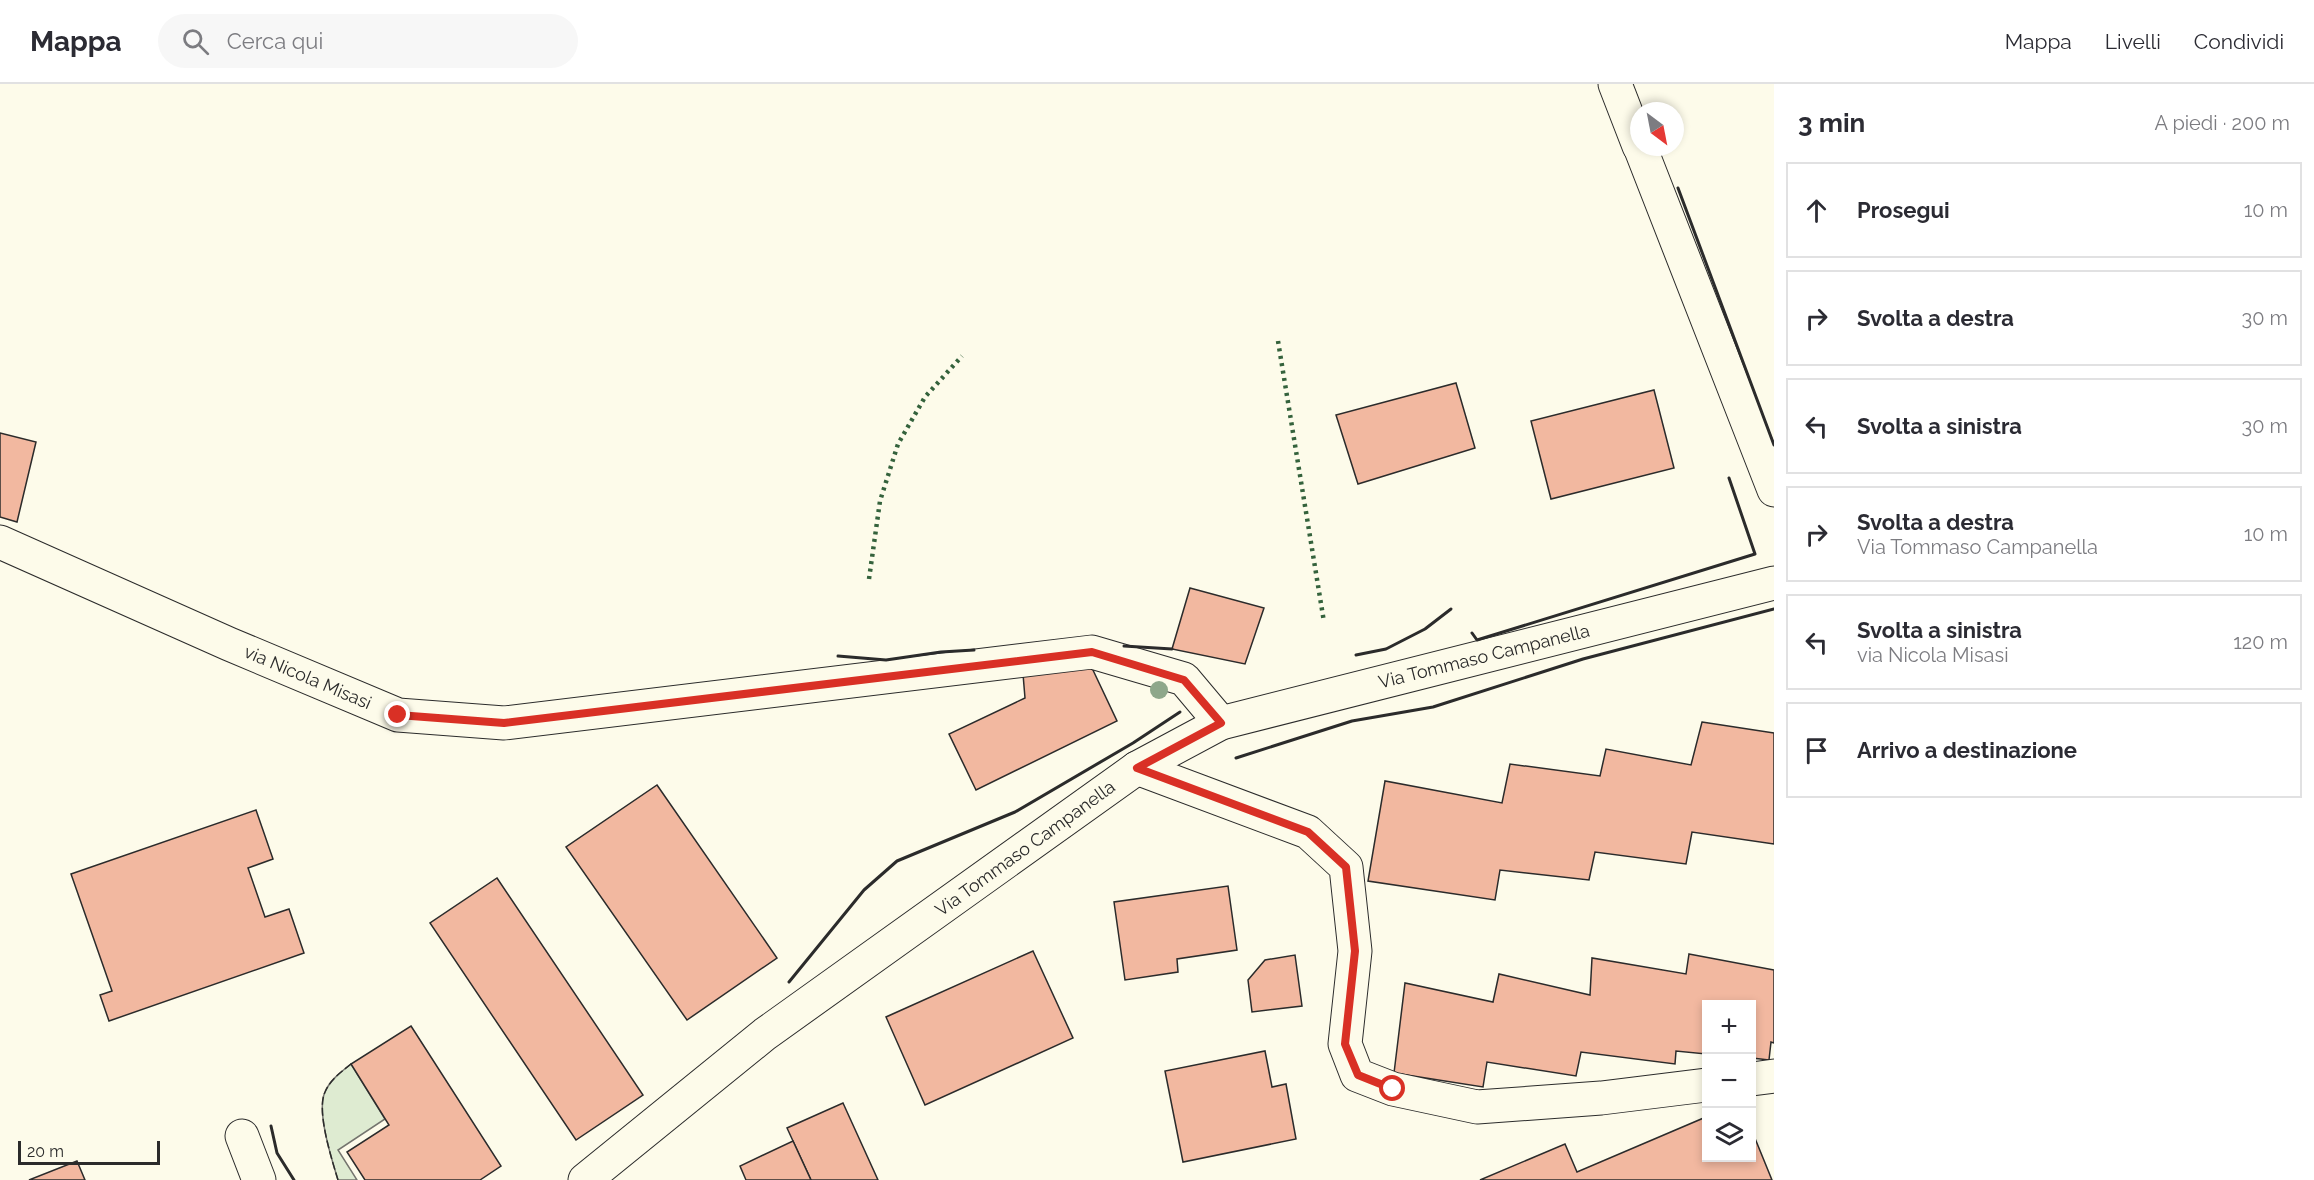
<!DOCTYPE html>
<html lang="it">
<meta charset="utf-8">
<style>
:root{--surface:#fff;--page:#f7f7f7;--text:#2b2b33;--muted:#7c7c81;--line:#e1e1e2}
body{margin:0;font-family:Raleway,sans-serif;background:var(--page);color:var(--text)}
.controls{position:absolute;right:18px;bottom:18px;display:grid;overflow:hidden;border-radius:0px;box-shadow:0 3px 9px #0003}
.controls button{width:54px;height:54px;display:grid;place-items:center;padding:0;border:0;border-bottom:2px solid var(--line);background:var(--surface);color:var(--text);font:30px sans-serif}
.compass{position:absolute;left:1630px;top:18px;width:54px;height:54px;border-radius:50%;background:var(--surface);box-shadow:0 3px 9px #0003;rotate:148deg}
.scale{position:absolute;left:18px;bottom:15px;width:142px;box-sizing:border-box;padding-left:6px;border:3px solid #2b2b2b;border-top:0;font-size:16px;line-height:21px;white-space:nowrap;color:#2b2b2b;-webkit-text-stroke:4px #fdfbea;paint-order:stroke}
.stop{position:absolute;width:18px;height:18px;margin:-14px;border:4px solid #d93025;border-radius:50%;background:#fff}
.stop.end{background:#d93025;border-color:#fff;box-shadow:0 2px 6px #0008}
.list{margin:0;padding:0;list-style:none}
h2{display:flex;justify-content:space-between;align-items:center;height:78px;margin:0;padding:0 24px;font-size:26px}
h2 small{font-size:20px;font-weight:400;color:var(--muted)}
.list li{display:grid;grid-template-columns:39px 1fr auto;gap:18px;align-items:center;box-sizing:border-box;height:96px;margin:0 12px 12px;padding:0 12px;border:2px solid var(--line);border-radius:0px}
.list b{display:block;font-size:22px;white-space:nowrap}
.list p{margin:0;font-size:20px;white-space:nowrap;color:var(--muted)}
.list em{font-size:20px;font-style:normal;color:var(--muted)}
.icon{flex:none;width:33px;height:33px;fill:none;stroke:currentColor;stroke-width:2;stroke-linecap:round;stroke-linejoin:round}
.map{position:relative;flex:none;width:1774px;height:1096px;overflow:hidden}
header{display:flex;align-items:center;gap:36px;box-sizing:border-box;height:84px;padding:0 30px;background:var(--surface);border-bottom:2px solid var(--line)}
header strong{font-size:28px}
nav{display:flex;gap:33px;margin-inline-start:auto;font-size:21px}
.search{width:420px;height:54px;background:var(--page);display:flex;align-items:center;gap:15px;box-sizing:border-box;padding:0 21px;border-radius:33px;color:var(--muted);font-size:22px}
main{display:flex}
aside{flex:1;background:var(--surface)}
.map>svg:first-child{display:block}
</style>
<header>
<strong>Mappa</strong>
<div class="search"><svg class="icon" aria-label="search" viewBox="0 0 24 24"><circle cx="10" cy="10" r="6"/><path d="M15 15l6 6"/></svg>Cerca qui</div>
<nav><a>Mappa</a><a>Livelli</a><a>Condividi</a></nav>
</header>
<main>
<div class="map">
<svg width="1774" height="1096" viewBox="0 0 1774 1096">
<rect width="100%" height="100%" fill="#fdfbea"/>
<path fill="#deebd1" stroke="#74746e" stroke-width="1.5" d="M351,980L385,1035L338,1066L357,1096H338C332,1076 316,1027 325,1008C330,996 341,988 351,980Z"/>
<g fill="#f2b8a0" stroke="#2b2b2b" stroke-width="1.5">
<path d="M1456,299L1475,364L1358,400L1336,331Z"/>
<path d="M1654,306L1674,384L1551,415L1531,337Z"/>
<path d="M0,349L36,358L17,438L0,433Z"/>
<path d="M1190,504L1264,524L1245,580L1172,565Z"/>
<path d="M1092,584L1117,637L976,706L949,650L1025,614L1023,590Z"/>
<path d="M1702,638L1774,649V760L1692,748L1686,780L1595,768L1589,796L1500,786L1495,816L1368,797L1385,697L1502,719L1510,680L1600,692L1606,665L1691,681Z"/>
<path d="M657,701L777,874L687,936L566,763Z"/>
<path d="M256,726L273,775L248,784L265,833L289,825L304,869L109,937L100,911L112,907L71,790Z"/>
<path d="M497,794L643,1011L576,1056L430,839Z"/>
<path d="M1228,802L1237,866L1177,875L1178,888L1125,896L1114,818Z"/>
<path d="M1033,867L1073,954L925,1021L886,933Z"/>
<path d="M1689,870L1774,886V959L1771,958L1769,976L1752,974V920H1706V970L1676,967L1675,980L1581,968L1576,992L1487,978L1483,1003L1394,989L1405,899L1493,918L1499,890L1590,911L1592,874L1686,890Z"/>
<path d="M1295,871L1302,922L1252,928L1248,896L1265,876Z"/>
<path d="M411,942L501,1082L480,1096H365L347,1068L389,1041L351,980Z"/>
<path d="M1265,967L1272,1003L1286,1000L1296,1055L1183,1078L1165,987Z"/>
<path d="M843,1019L878,1096H811L787,1044Z"/>
<path d="M1706,1033V1074H1752V1047L1772,1096H1480L1565,1060L1577,1088Z"/>
<path d="M793,1057L811,1096H746L740,1082Z"/>
<path d="M77,1077L85,1096H29Z"/>
</g>
<g fill="none" stroke-linecap="round" stroke-linejoin="round">
<defs>
<g id="minor">
<path d="M1615,0L1639,62"/>
<path d="M1640,63L1774,406"/>
<path d="M0,458L229,560L398,631L504,639L1092,568L1184,595L1221,639"/>
<path d="M1137,684L1308,748L1346,783L1355,867L1345,960L1357,991L1393,1005L1477,1023L1601,1014L1706,1001"/>
<path d="M1752,995L1774,992"/>
<path d="M242,1052L259,1096"/>
<path d="M585,1096L765,950L1137,684L1221,639L1774,499"/>
</g>
</defs>
<use href="#minor" stroke="#2b2b2b" stroke-width="35"/>
<use href="#minor" stroke="#fdfbea" stroke-width="33"/>
<g stroke="#34623c" stroke-width="4.5" stroke-dasharray="3 4.5" stroke-linecap="butt">
<path d="M1278,257L1324,538"/>
<path d="M869,495L880,417L898,360L925,313L962,272"/>
</g>
<path stroke="#2b2b2b" stroke-width="1.5" stroke-dasharray="8 3" stroke-linecap="butt" d="M338,1096C332,1076 316,1027 325,1008C330,996 341,988 351,980"/>
<g stroke="#2b2b2b" stroke-width="3">
<path d="M1678,104L1774,361"/>
<path d="M1472,549L1477,556L1755,470L1729,394"/>
<path d="M1124,562L1172,565"/>
<path d="M1356,571L1386,565L1425,545L1451,525"/>
<path d="M838,572L886,576L941,568L974,566"/>
<path d="M1236,674L1352,637L1433,623L1583,575L1774,525"/>
<path d="M789,898L864,806L897,777L1015,728L1133,659L1180,628"/>
<path d="M271,1042L277,1069L294,1096"/>
</g>
</g>
<circle fill="#8ea78a" cx="1159" cy="606" r="9"/>
<g fill="none" stroke-linecap="round" stroke-linejoin="round">
<path stroke="#d93025" stroke-width="8" d="M398,631L504,639L1092,568L1184,596L1221,639L1137,684L1308,748L1346,783L1355,867L1345,960L1358,991L1393,1005"/>
</g>
<g text-anchor="middle" dominant-baseline="central" stroke-width="4.5" stroke-linejoin="round" paint-order="stroke">
<g font-size="18" fill="#2b2b2b" stroke="#fdfbea">
<text transform="translate(1484 572) rotate(-14)">Via Tommaso Campanella</text>
<text transform="translate(308 593) rotate(23)">via Nicola Misasi</text>
<text transform="translate(1025 764) rotate(-36)">Via Tommaso Campanella</text>
</g>
</g>
</svg>
<div class="controls">
<button>+</button>
<button>−</button>
<button><svg class="icon" aria-label="layers" viewBox="0 0 24 24"><path d="M12 4l9 5-9 5-9-5zM3 14l9 5 9-5"/></svg></button>
</div>
<svg class="compass" viewBox="-18 -18 36 36"><path d="M0-13l5 13h-10z" fill="#e53935"/><path d="M0 13l5-13h-10z" fill="#7c7c81"/></svg>
<div class="scale">20 m</div>
<div class="stop" style="left:1393px;top:1005px"></div>
<div class="stop end" style="left:398px;top:631px"></div>
</div>
<aside>
<h2>3 min<small>A piedi · 200 m</small></h2>
<ul class="list">
<li><svg class="icon" aria-label="ahead" viewBox="0 0 24 24"><path d="M12 20V5M6 11l6-6 6 6"/></svg><div><b>Prosegui</b></div><em>10 m</em></li>
<li><svg class="icon" aria-label="right" viewBox="0 0 24 24"><path d="M7 20v-9h11M14 6l5 5-5 5"/></svg><div><b>Svolta a destra</b></div><em>30 m</em></li>
<li><svg class="icon" aria-label="left" viewBox="0 0 24 24"><path d="M17 20v-9H6M10 6l-5 5 5 5"/></svg><div><b>Svolta a sinistra</b></div><em>30 m</em></li>
<li><svg class="icon" aria-label="right" viewBox="0 0 24 24"><path d="M7 20v-9h11M14 6l5 5-5 5"/></svg><div><b>Svolta a destra</b><p>Via Tommaso Campanella</p></div><em>10 m</em></li>
<li><svg class="icon" aria-label="left" viewBox="0 0 24 24"><path d="M17 20v-9H6M10 6l-5 5 5 5"/></svg><div><b>Svolta a sinistra</b><p>via Nicola Misasi</p></div><em>120 m</em></li>
<li><svg class="icon" aria-label="arrive" viewBox="0 0 24 24"><path d="M6 21V4h12l-3 4 3 4H6"/></svg><div><b>Arrivo a destinazione</b></div></li>
</ul>
</aside>
</main>
